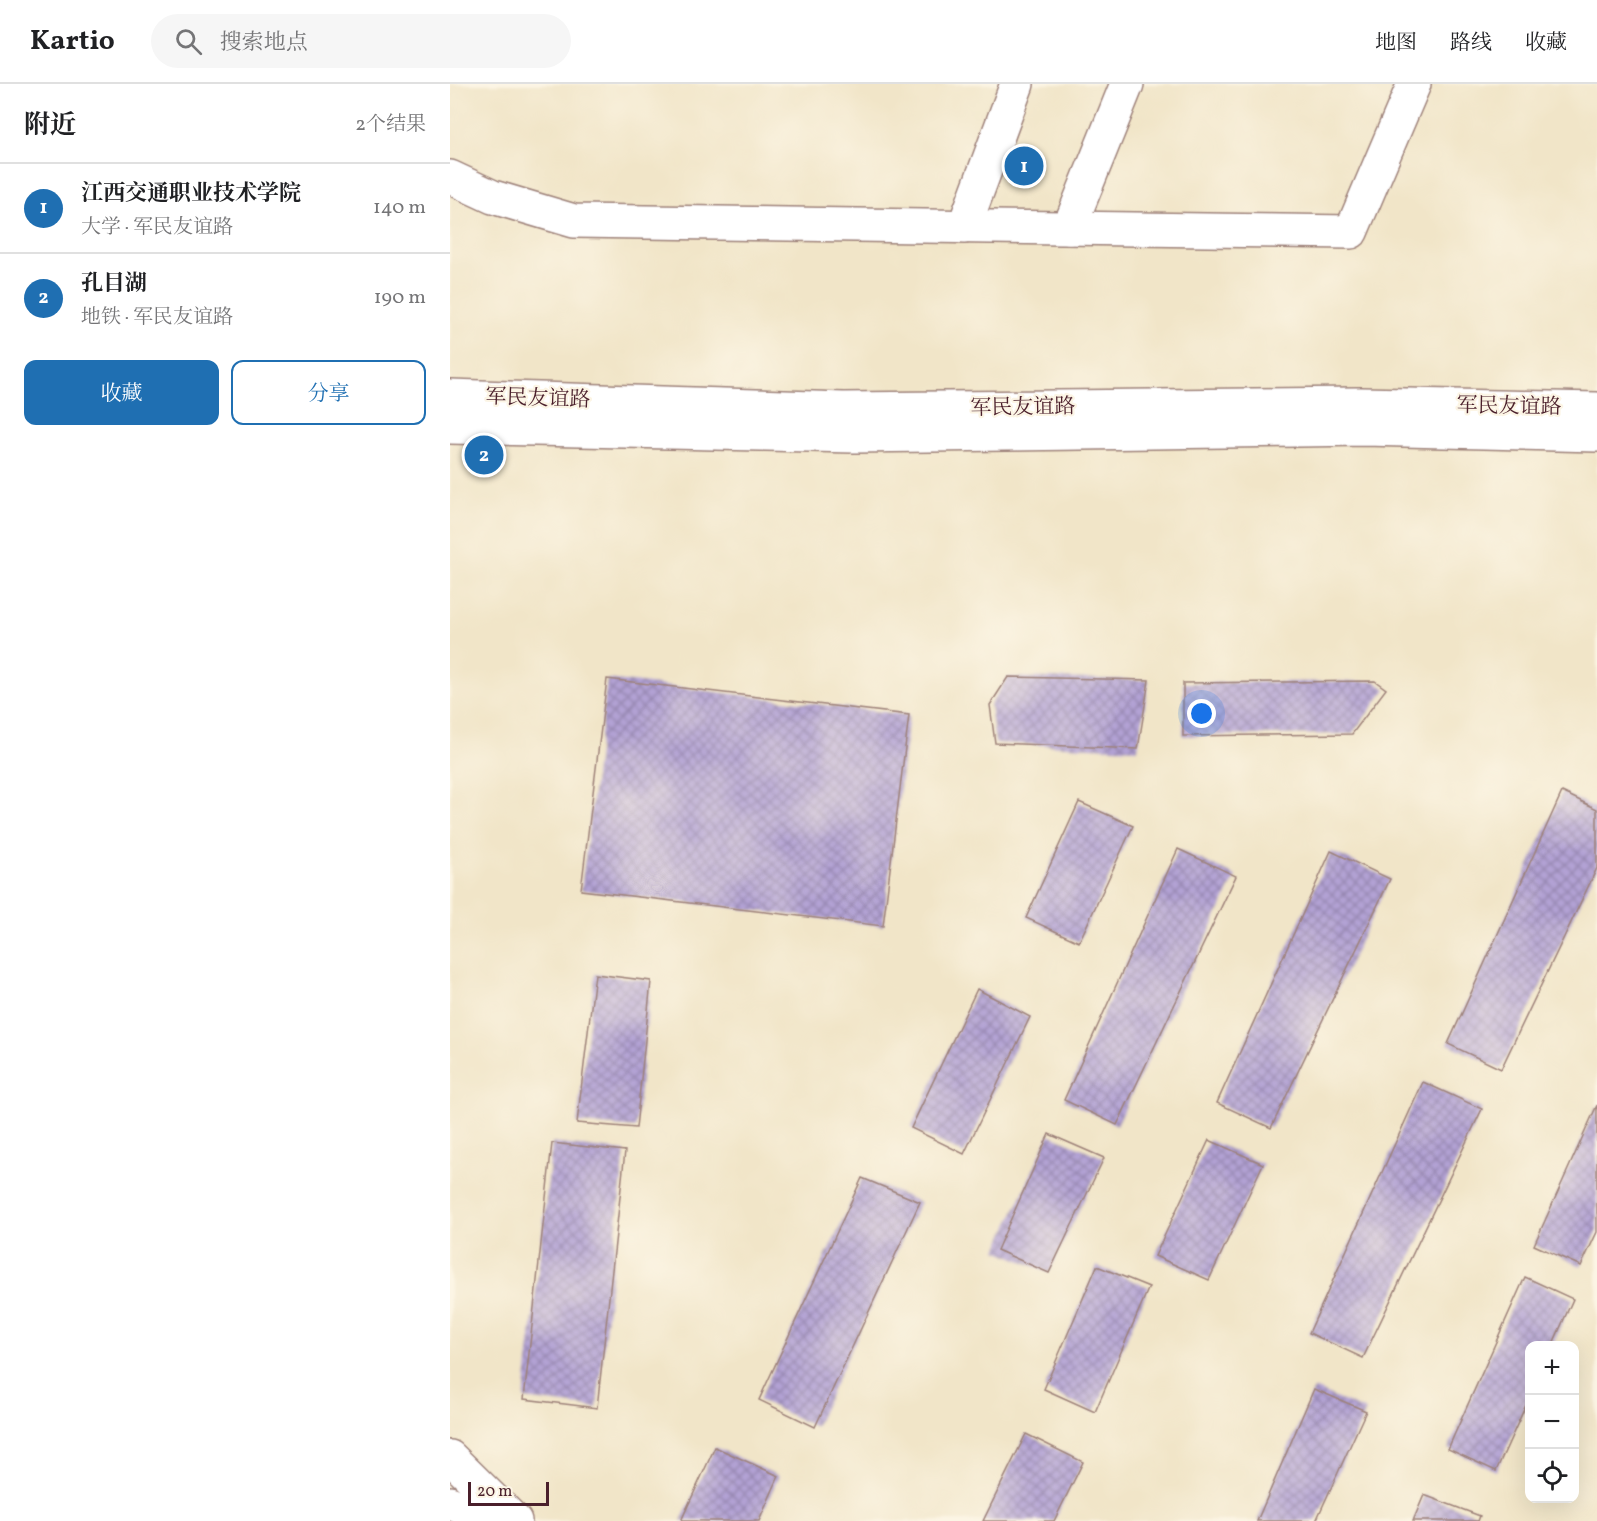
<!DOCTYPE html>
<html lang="zh">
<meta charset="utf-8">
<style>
:root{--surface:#fff;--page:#f6f6f6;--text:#202124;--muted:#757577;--line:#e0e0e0;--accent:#1f6fb2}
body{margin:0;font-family:Vollkorn,"Noto Serif SC",serif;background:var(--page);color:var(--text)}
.controls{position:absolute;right:18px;bottom:18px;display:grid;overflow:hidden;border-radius:12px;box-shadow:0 6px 24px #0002}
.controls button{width:54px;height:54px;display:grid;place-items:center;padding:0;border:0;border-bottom:2px solid var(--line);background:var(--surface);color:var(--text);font:30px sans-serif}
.scale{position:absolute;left:18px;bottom:15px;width:81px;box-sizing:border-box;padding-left:6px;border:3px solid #4a1f2b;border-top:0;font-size:16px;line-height:21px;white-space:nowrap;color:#4a1f2b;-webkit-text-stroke:4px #fcf5e5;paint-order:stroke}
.you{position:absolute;left:752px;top:630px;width:21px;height:21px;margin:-15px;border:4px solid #fff;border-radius:50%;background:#1a73e8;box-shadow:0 0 0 9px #1a73e833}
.badge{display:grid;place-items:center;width:39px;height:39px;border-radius:50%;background:var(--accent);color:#fff;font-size:20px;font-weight:700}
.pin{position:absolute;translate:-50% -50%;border:3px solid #fff;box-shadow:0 2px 6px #0006}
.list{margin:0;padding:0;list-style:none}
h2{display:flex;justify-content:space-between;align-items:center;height:78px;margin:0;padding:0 24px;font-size:26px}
h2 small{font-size:20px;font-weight:400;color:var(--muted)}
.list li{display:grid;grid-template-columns:39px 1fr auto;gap:18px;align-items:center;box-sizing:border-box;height:90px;padding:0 24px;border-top:2px solid var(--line)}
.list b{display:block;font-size:22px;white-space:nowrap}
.list p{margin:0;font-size:20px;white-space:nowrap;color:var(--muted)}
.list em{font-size:20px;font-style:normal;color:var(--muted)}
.actions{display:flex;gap:12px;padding:18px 24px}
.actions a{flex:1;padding:14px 0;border:2px solid var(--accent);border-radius:12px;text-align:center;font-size:21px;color:var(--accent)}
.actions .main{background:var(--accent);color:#fff}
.icon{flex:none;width:33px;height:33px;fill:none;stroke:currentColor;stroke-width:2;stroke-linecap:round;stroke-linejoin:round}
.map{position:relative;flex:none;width:1147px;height:1437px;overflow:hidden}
header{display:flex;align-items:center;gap:36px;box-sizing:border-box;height:84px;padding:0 30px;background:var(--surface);border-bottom:2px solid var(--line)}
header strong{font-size:28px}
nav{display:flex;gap:33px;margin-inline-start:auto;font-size:21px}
.search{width:420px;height:54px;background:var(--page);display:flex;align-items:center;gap:15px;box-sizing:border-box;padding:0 21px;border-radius:33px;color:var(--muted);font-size:22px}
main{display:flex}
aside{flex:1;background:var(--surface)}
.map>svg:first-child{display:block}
</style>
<header>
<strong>Kartio</strong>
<div class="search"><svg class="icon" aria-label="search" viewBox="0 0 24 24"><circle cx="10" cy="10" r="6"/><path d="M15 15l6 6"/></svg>搜索地点</div>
<nav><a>地图</a><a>路线</a><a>收藏</a></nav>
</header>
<main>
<aside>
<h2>附近<small>2个结果</small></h2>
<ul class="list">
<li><span class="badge">1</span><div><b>江西交通职业技术学院</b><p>大学 · 军民友谊路</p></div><em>140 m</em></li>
<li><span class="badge">2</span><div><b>孔目湖</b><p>地铁 · 军民友谊路</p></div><em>190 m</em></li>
</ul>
<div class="actions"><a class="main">收藏</a><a>分享</a></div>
</aside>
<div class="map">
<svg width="1147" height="1437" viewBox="0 0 1147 1437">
<defs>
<pattern id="building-cross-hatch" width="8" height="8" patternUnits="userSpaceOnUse" patternTransform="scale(1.5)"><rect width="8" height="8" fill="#b2a2d4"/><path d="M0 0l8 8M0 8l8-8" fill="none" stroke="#9383ac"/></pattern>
</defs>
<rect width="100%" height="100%" fill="#fcf5e5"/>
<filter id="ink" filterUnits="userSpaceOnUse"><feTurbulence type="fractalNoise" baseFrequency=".0167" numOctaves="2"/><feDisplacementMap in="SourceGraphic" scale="12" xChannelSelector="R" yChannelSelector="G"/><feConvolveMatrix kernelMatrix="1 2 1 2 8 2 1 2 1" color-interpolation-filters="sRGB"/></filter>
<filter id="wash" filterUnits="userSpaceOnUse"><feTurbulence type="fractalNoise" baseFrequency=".008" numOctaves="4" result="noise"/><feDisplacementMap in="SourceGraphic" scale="24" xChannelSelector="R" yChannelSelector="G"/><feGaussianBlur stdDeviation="1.35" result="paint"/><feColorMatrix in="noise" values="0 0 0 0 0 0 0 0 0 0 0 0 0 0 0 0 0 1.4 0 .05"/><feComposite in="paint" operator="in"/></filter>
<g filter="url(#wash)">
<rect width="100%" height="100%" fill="#f1e5c8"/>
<g id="blocks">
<g fill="url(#building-cross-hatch)">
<path d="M558,593L699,596L688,665L545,659L540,621Z"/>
<path d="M157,595L459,631L433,842L131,806Z"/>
<path d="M925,597L936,605L902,650L733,652V599Z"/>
<path d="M1112,708L1147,725V784L1051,985L998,960Z"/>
<path d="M629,718L683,742L629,858L576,834Z"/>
<path d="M728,765L786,792L667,1041L614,1016Z"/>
<path d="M881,767L940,795L821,1044L767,1019Z"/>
<path d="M145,890L201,897L186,1044L127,1039Z"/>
<path d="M527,905L580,933L514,1070L461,1044Z"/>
<path d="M973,998L1032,1025L913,1274L859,1249Z"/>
<path d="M1147,1021V1148L1131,1182L1084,1161Z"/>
<path d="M599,1050L654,1074L599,1189L547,1166Z"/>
<path d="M759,1056L813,1080L759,1196L705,1172Z"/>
<path d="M102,1059L175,1067L147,1324L74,1315Z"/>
<path d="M412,1094L470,1118L365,1343L309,1316Z"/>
<path d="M647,1182L699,1203L645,1328L594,1305Z"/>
<path d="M1075,1193L1123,1215L1102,1262H1080V1312L1046,1387L998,1365Z"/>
<path d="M864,1305L916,1327L866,1437H807Z"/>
<path d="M576,1350L633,1378L604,1437H533Z"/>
<path d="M265,1363L329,1392L309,1437H231Z"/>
<path d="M974,1411L1030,1432L1028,1437H963Z"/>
</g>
</g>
</g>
<g filter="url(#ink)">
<use href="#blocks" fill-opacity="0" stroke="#9e827a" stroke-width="1.5"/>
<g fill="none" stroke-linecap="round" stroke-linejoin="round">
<defs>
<g id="minor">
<path d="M0,93L43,113L124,137L901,148L964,0"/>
<path d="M514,143L567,0"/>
<path d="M619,144L677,0"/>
<path d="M0,312L393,325L911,320L1147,325"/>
<path d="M0,343L404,352L915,345L1147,351"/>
<path d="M0,1373L65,1437"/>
<path d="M0,1419L46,1437"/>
</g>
</defs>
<use href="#minor" stroke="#9e827a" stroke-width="36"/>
<use href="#minor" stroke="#fff" stroke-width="33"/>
</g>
</g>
<g text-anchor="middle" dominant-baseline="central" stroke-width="4.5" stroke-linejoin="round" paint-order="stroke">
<g font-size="21" fill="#4a1f2b" stroke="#fcf5e5">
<text transform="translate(88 315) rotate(2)">军民友谊路</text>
<text transform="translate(1059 323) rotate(1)">军民友谊路</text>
<text transform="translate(573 324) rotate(-1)">军民友谊路</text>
</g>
</g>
</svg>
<div class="controls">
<button>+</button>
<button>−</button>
<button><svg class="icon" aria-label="locate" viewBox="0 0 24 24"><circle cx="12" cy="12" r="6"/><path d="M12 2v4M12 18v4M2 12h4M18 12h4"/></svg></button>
</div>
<div class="scale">20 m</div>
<div class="you"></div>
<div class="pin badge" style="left:574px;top:82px">1</div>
<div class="pin badge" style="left:34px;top:371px">2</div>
</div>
</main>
